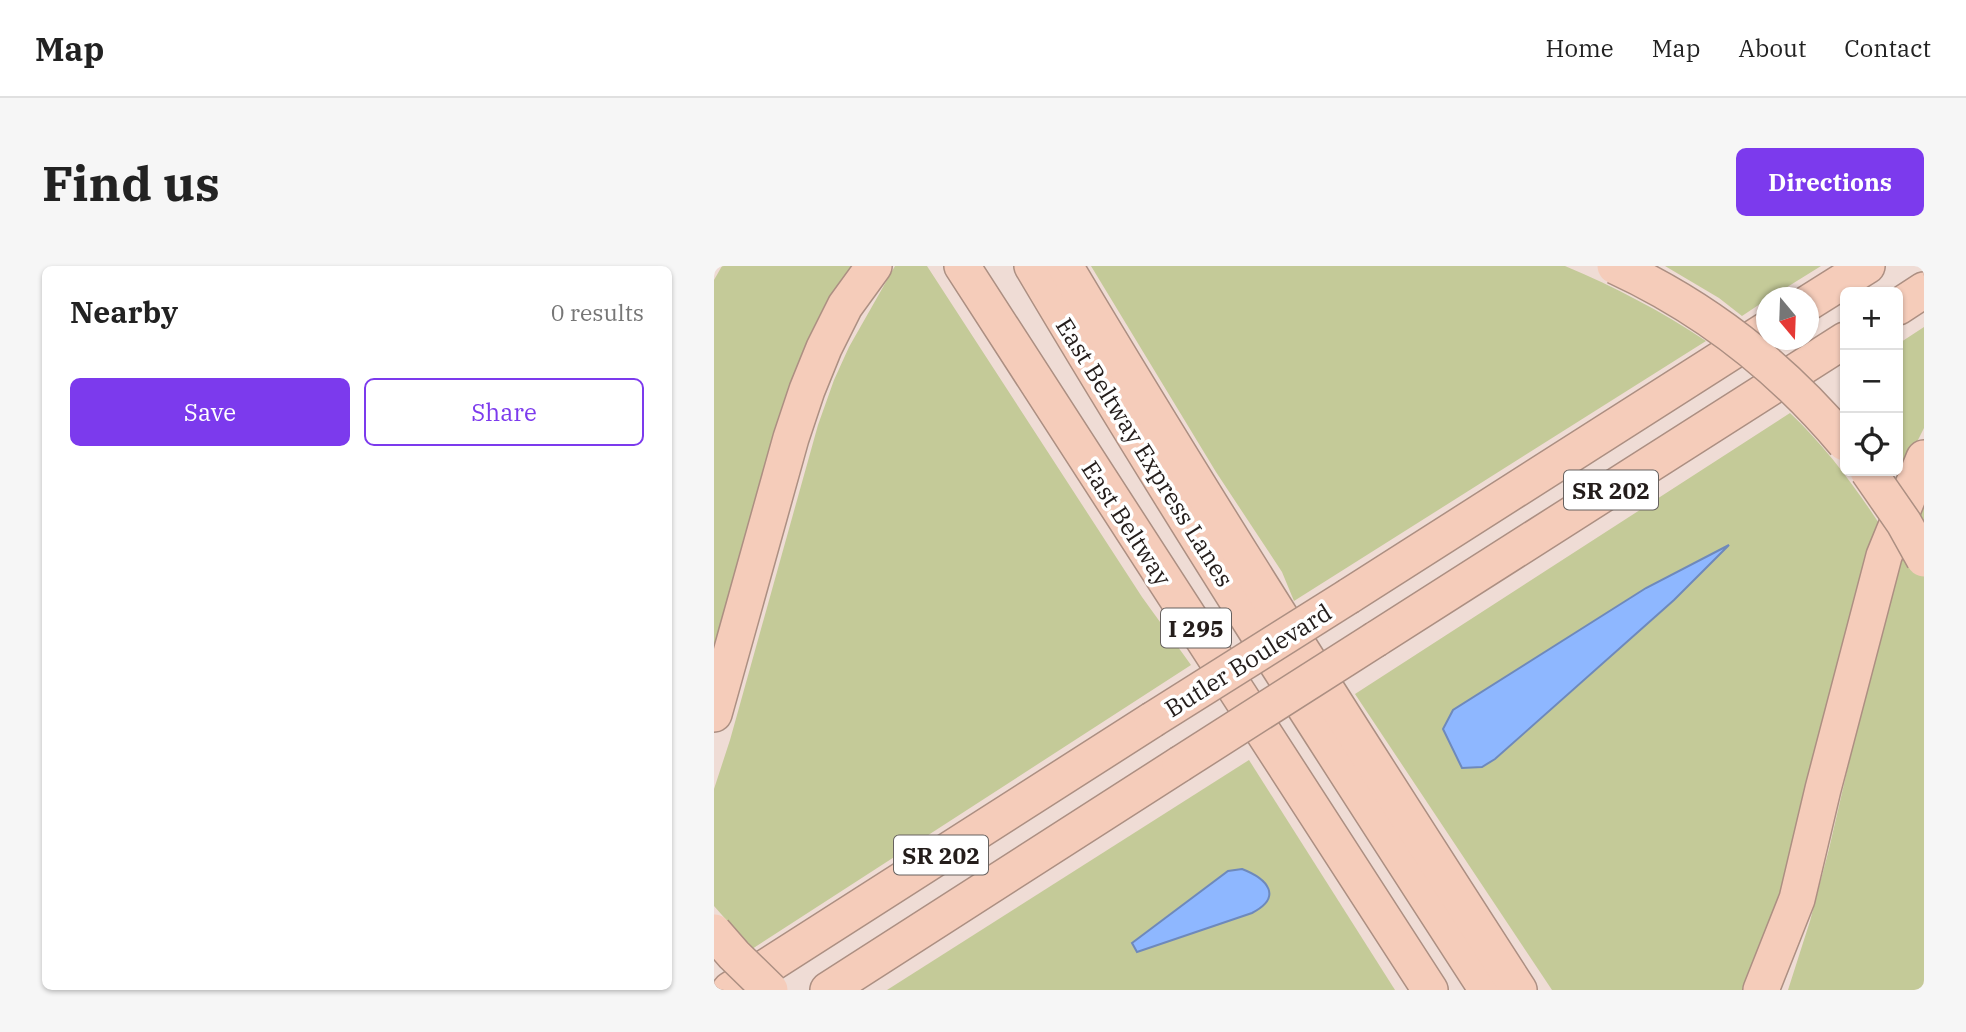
<!DOCTYPE html>
<meta charset="utf-8">
<style>
:root{--surface:#fff;--page:#f6f6f6;--text:#222;--muted:#767676;--line:#e0e0e0;--accent:#7c3aed}
body{margin:0;font-family:"IBM Plex Serif",serif;background:var(--page);color:var(--text)}
.controls{position:absolute;right:21px;top:21px;display:grid;overflow:hidden;border-radius:10px;box-shadow:0 2px 5px #0004}
.controls button{width:63px;height:63px;display:grid;place-items:center;padding:0;border:0;border-bottom:2px solid var(--line);background:var(--surface);color:var(--text);font:35px sans-serif}
.compass{position:absolute;left:1042px;top:21px;width:63px;height:63px;border-radius:50%;background:var(--surface);box-shadow:0 2px 5px #0004;rotate:161deg}
.list{margin:0;padding:0;list-style:none}
h2{display:flex;justify-content:space-between;align-items:center;height:91px;margin:0;padding:0 28px;font-size:30px}
h2 small{font-size:23px;font-weight:400;color:var(--muted)}
.actions{display:flex;gap:14px;padding:21px 28px}
.actions a{flex:1;padding:16px 0;border:2px solid var(--accent);border-radius:10px;text-align:center;font-size:24px;color:var(--accent)}
.actions .main{background:var(--accent);color:#fff}
.icon{flex:none;width:38px;height:38px;fill:none;stroke:currentColor;stroke-width:2;stroke-linecap:round;stroke-linejoin:round}
.map{position:relative;flex:none;width:1210px;height:724px;overflow:hidden;border-radius:10px}
header{display:flex;align-items:center;gap:42px;box-sizing:border-box;height:98px;padding:0 35px;background:var(--surface);border-bottom:2px solid var(--line)}
header strong{font-size:33px}
nav{display:flex;gap:38px;margin-inline-start:auto;font-size:24px}
.intro{display:flex;align-items:center;justify-content:space-between;box-sizing:border-box;height:168px;padding:0 42px}
h1{margin:0;font-size:49px}
.button{padding:18px 32px;border-radius:10px;background:var(--accent);color:#fff;font-size:24px;font-weight:700}
main{display:flex;gap:42px;padding:0 42px}
aside{flex:1;background:var(--surface);border-radius:10px;box-shadow:0 2px 5px #0004}
.map>svg:first-child{display:block}
</style>
<header>
<strong>Map</strong>
<nav><a>Home</a><a>Map</a><a>About</a><a>Contact</a></nav>
</header>
<div class="intro"><h1>Find us</h1><a class="button">Directions</a></div>
<main>
<aside>
<h2>Nearby<small>0 results</small></h2>
<ul class="list">
</ul>
<div class="actions"><a class="main">Save</a><a>Share</a></div>
</aside>
<div class="map">
<svg width="1210" height="724" viewBox="0 0 1210 724">
<rect width="100%" height="100%" fill="#efdcd5"/>
<g fill="#c4ca98" fill-rule="evenodd">
<path d="M8,0H146L0,425V14Z"/>
<path d="M181,0H213L428,331L477,399L38,683L0,640V523L16,474L104,159L120,114L135,81Z"/>
<path d="M377,0H851C901,21 947,45 992,75L580,335L568,306L502,206Z"/>
<path d="M951,0H1107L1057,31L1052,32V34L1028,50L1005,32Z"/>
<path d="M1210,61V162L1185,212L1180,205H1184V78Z"/>
<path d="M1076,147C1112,181 1143,223 1170,265L1108,496L1038,724H838L641,428ZM1013,281L960,334L781,493L739,444L932,322Z"/>
<path d="M1210,214V724H1074L1096,655L1115,583L1174,328Z"/>
<path d="M535,494L681,724H173Z"/>
</g>
<g fill="#8eb7ff" stroke="#6e89bb" stroke-width="2">
<path d="M1015,279L960,334L781,493L768,501L748,502L729,463L739,444L932,322Z"/>
<path d="M528,603C554,613 569,631 538,647L423,686L418,677L514,605Z"/>
</g>
<g fill="none" stroke-linecap="round" stroke-linejoin="round">
<defs>
<g id="highway">
<path d="M248,0L716,724"/>
<path d="M318,0C463,245 618,485 773,724"/>
<path d="M351,0C497,245 651,485 805,724"/>
<path d="M1094,37L1153,0"/>
<path d="M1184,41L1210,24"/>
<path d="M635,330L1052,64"/>
<path d="M662,373L1131,74"/>
<path d="M0,448L77,172L93,124L110,82L131,40L160,0"/>
<path d="M16,724L438,454"/>
<path d="M114,724L466,498"/>
<path d="M1047,724L1083,633L1109,523L1170,290L1210,192"/>
</g>
</defs>
<use href="#highway" stroke="#ac8f82" stroke-width="38"/>
<use href="#highway" stroke="#f5ccba" stroke-width="35"/>
<defs>
<g id="highway-bridge">
<path d="M901,0C990,41 1068,102 1131,177"/>
<path d="M1154,205L1190,257L1210,293"/>
<path d="M438,454L635,330"/>
<path d="M466,498L662,373"/>
<path d="M0,666L20,689L56,724"/>
</g>
</defs>
<use href="#highway-bridge" stroke="#ac8f82" stroke-width="38" stroke-linecap="butt"/>
<use href="#highway-bridge" stroke="#f5ccba" stroke-width="35"/>
</g>
<g text-anchor="middle" dominant-baseline="central" stroke-width="7" stroke-linejoin="round" paint-order="stroke">
<g fill="#fff" stroke="#66615f" stroke-width="2">
<rect x="850" y="204.5" width="94" height="39" rx="5"/>
<rect x="447" y="342.5" width="70" height="39" rx="5"/>
<rect x="180" y="569.5" width="94" height="39" rx="5"/>
</g>
<g font-size="23" font-weight="bold" fill="#241d1b">
<text x="897" y="224">SR 202</text>
<text x="482" y="362">I 295</text>
<text x="227" y="589">SR 202</text>
</g>
<g font-size="24" fill="#241d1b" stroke="#fff">
<text transform="translate(431 186) rotate(58)">East Beltway Express Lanes</text>
<text transform="translate(413 257) rotate(57)">East Beltway</text>
<text transform="translate(534 394) rotate(-32)">Butler Boulevard</text>
</g>
</g>
</svg>
<div class="controls">
<button>+</button>
<button>−</button>
<button><svg class="icon" aria-label="locate" viewBox="0 0 24 24"><circle cx="12" cy="12" r="6"/><path d="M12 2v4M12 18v4M2 12h4M18 12h4"/></svg></button>
</div>
<svg class="compass" viewBox="-18 -18 36 36"><path d="M0-13l5 13h-10z" fill="#e53935"/><path d="M0 13l5-13h-10z" fill="#767676"/></svg>
</div>
</main>
